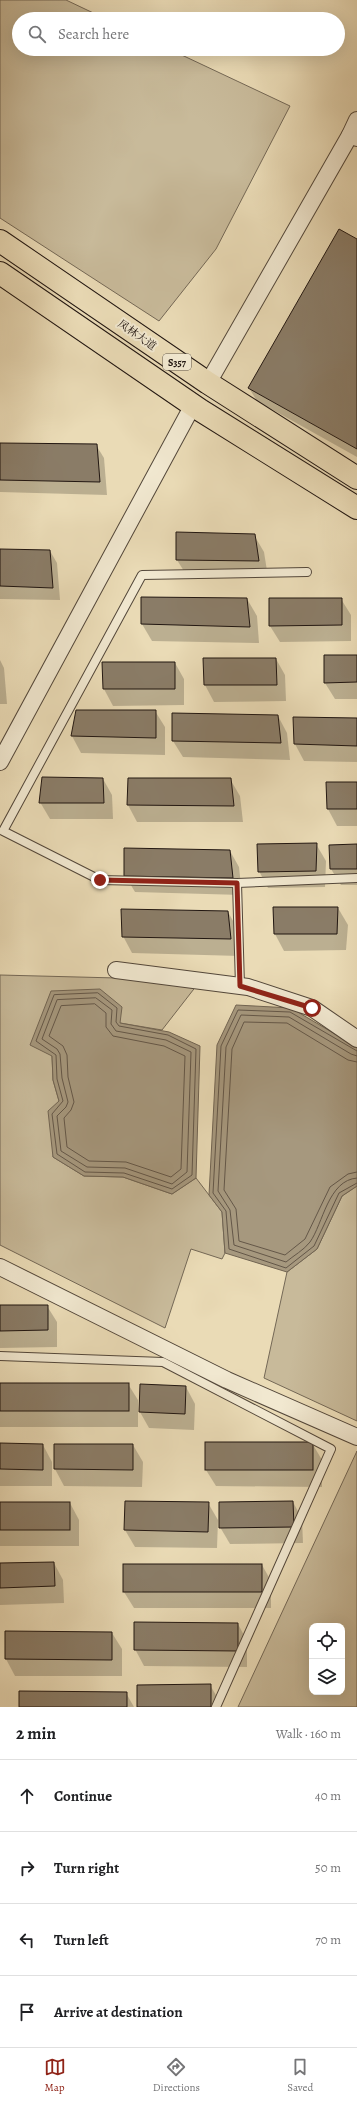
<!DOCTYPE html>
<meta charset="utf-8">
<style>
:root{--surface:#fff;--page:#f2f2f2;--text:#202124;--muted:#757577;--line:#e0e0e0;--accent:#8f2418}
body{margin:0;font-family:Alegreya,"Noto Serif SC",serif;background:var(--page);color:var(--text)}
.controls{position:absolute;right:12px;bottom:12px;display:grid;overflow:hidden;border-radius:8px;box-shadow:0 4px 16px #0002}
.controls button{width:36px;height:36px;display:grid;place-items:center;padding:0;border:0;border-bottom:1px solid var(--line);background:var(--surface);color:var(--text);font:20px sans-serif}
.stop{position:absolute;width:12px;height:12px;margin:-9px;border:3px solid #8f2418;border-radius:50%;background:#fff}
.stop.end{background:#8f2418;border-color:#fff;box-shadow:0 1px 4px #0008}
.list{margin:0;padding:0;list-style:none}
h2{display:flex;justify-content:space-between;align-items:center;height:52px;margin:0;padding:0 16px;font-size:17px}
h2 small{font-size:13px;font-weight:400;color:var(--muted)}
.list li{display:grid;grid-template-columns:26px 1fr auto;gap:12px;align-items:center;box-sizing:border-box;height:72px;padding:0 16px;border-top:1px solid var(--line)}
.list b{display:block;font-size:15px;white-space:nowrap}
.list em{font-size:13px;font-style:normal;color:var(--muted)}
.icon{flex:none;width:22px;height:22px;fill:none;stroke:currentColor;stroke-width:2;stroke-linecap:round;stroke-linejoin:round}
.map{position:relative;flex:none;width:357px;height:1707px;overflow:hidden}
.search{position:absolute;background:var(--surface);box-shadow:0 4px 16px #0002;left:12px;right:12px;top:12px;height:44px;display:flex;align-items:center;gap:10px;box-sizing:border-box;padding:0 14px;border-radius:22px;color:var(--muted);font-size:15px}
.sheet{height:340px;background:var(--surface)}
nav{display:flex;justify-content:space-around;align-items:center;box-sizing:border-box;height:56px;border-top:1px solid var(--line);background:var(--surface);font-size:11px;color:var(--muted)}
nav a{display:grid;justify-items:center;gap:2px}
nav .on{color:var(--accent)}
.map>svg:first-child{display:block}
</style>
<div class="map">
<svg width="357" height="1707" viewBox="0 0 357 1707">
<rect width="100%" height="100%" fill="#eadbb6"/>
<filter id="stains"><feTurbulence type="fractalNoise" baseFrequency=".005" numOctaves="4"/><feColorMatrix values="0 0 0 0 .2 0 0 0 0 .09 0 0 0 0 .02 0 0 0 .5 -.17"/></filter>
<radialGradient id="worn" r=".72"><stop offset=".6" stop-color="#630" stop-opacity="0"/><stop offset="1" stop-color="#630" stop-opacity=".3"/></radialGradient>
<g fill="#c8ba9a" stroke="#746856" fill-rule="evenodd">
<path d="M0,0H66L106,19H19V49H169L290,106L216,249L159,321L0,218Z"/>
<path d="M0,975L117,978L197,985L162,1030L120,1023L52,1056L53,1080L59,1101L53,1157L84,1176L123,1177L172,1194L196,1178L222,1212L225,1253L222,1259L191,1249L165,1328L0,1245Z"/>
<path d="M357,1186V1421L264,1378L287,1272L317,1249L342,1196Z"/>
<path d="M357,1451V1707H238ZM312,1626H342V1692H312Z"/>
</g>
<g fill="#a6987e" stroke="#716452">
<path d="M100,989L122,1007L120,1023L169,1032L200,1046L196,1178L172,1194L123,1177L84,1176L53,1157L48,1111L59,1101L53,1080L52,1056L30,1045L51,991Z"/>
<path d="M236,1005L291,1008L357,1047V1186L342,1196L317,1249L287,1272L225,1253L222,1212L209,1195L217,1045Z"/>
</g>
<g fill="#0003">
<path d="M357,240V457L257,401L249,388Z"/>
<path d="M0,444L96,445L104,458L107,495L0,492Z"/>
<path d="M254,535L264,552L268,577L187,576L177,560Z"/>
<path d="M0,550L50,551L57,563L60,600L0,599Z"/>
<path d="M247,599L257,616L259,643L152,641L142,624Z"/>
<path d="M341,599L351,615V641L280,642L270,626Z"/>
<path d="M357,656V699H335L325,683Z"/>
<path d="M204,659H276L285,675L286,701L214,702L205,685Z"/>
<path d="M0,660L4,668L7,704H0Z"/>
<path d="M103,663H175L184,679V705L113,706L104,689Z"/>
<path d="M155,711L165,727V755L81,753L72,736Z"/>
<path d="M278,716L287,733L290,760L183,757L173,741Z"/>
<path d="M357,719V762L304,761L295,744Z"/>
<path d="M103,779L112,795L113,819H50L40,802Z"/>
<path d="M129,779H230L240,796L243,822H137L128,805Z"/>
<path d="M328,783H357V826H337L328,809Z"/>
<path d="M316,844L326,861L325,887L268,888L259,871Z"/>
<path d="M357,845V885H341L331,869Z"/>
<path d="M230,851L239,867L242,895L135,892L125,875Z"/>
<path d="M274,908H338L348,925L346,950L284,951L275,934Z"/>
<path d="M228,912L237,928L240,956L132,953L123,936Z"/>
<path d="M0,1306H47L57,1322V1347L0,1348Z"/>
<path d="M0,1384H128L138,1400V1427H0Z"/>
<path d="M186,1387L195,1404L194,1430L149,1428L140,1412Z"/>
<path d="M312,1443L322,1460V1487L216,1486L206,1470Z"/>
<path d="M0,1444L43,1445L52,1462V1486H0Z"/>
<path d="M55,1445H133L143,1462L142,1487L64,1486L55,1469Z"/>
<path d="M293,1502L302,1519L303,1543L230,1544L220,1527Z"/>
<path d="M0,1503H70L79,1520V1546H0Z"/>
<path d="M208,1503L218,1520L217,1548L135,1547L125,1530Z"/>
<path d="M54,1563L63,1580L64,1603L0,1605V1564Z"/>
<path d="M262,1565L271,1581V1608H134L124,1592Z"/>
<path d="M238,1624L247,1641V1667L144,1666L135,1649Z"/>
<path d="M112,1633L122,1649V1676H15L6,1659Z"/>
<path d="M210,1685L220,1702V1707H138Z"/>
<path d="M126,1693L134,1707H20Z"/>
</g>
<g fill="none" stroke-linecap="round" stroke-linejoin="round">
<g stroke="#645748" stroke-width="1">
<path d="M98,993L117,1008L116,1022L119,1026L168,1035L196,1049L192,1175L172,1189L124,1173L85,1172L57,1154L52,1114L63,1101L57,1079L56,1055L36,1041L54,995Z"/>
<path d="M96,998L112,1010L111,1024L116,1031L166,1040L191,1052L187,1172L172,1184L125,1168L87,1167L61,1151L57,1116L66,1107L68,1102L62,1078L60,1054L57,1049L42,1039L57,1000Z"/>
<path d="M95,1004L106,1013V1027L113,1036L164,1046L185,1056L181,1169L171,1177L126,1162L89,1161L67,1147L64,1118L71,1110L74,1102L68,1077L67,1055L63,1046L49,1036L61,1006Z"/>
<path d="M357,1051L290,1012L238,1010L221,1046L213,1193L226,1211L229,1249L286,1268L314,1246L339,1193L357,1183"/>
<path d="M357,1056L351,1054L289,1017L241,1015L226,1047L218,1191L230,1210L234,1245L286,1262C293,1256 304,1250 310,1242C323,1224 328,1180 357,1178"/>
<path d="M357,1062L348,1060L287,1023L244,1022L232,1049L224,1190L236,1209L239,1241L285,1255L305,1239L330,1187L348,1174L357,1172"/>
</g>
</g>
<g fill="#8a7c67" stroke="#211611">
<path d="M339,229L357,239V449L248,388Z"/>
<path d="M0,443L97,444L100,482L0,480Z"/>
<path d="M176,532L255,534L259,561L176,560Z"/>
<path d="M0,549L50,550L53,588L0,586Z"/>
<path d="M141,597L247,598L250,627L141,624Z"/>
<path d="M269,598H342V625L269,626Z"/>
<path d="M324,655H357V682L324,683Z"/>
<path d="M203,658H276L277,685H204Z"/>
<path d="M102,662H175V689H103Z"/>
<path d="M76,710H156V738L71,736Z"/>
<path d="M172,713L278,715L281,743L172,741Z"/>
<path d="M293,717L357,718V746L294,744Z"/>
<path d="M42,777L103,778L104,803H39Z"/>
<path d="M128,778H231L234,806L127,805Z"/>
<path d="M326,782H357V809H327Z"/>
<path d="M317,843L316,871L258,872L257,844Z"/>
<path d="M357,844V869H330L329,845Z"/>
<path d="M124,848L230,850L233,878L124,876Z"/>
<path d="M273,907H338L337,934H274Z"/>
<path d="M121,909L228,911L231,939L122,937Z"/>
<path d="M0,1305H48V1330L0,1331Z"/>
<rect x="0" y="1383" width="129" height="28"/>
<path d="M140,1384L186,1386L185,1414L139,1412Z"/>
<rect x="205" y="1442" width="108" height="28"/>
<path d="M0,1443L43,1444V1470L0,1469Z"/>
<path d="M54,1444H133V1470L54,1469Z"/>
<path d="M125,1501L209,1502L208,1532L124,1530Z"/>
<path d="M293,1501L294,1527L219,1528V1502Z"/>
<rect x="0" y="1502" width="70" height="28"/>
<path d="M54,1562L55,1586L0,1588V1563Z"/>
<rect x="123" y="1564" width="139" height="28"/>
<path d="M134,1622L238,1623V1651L134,1650Z"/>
<path d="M5,1631L112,1632V1660L5,1659Z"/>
<path d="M211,1684V1707H137V1685Z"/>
<path d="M19,1691L127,1692V1707H19Z"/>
</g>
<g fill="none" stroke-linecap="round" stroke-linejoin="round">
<defs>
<g id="lane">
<path d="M237,883L357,878"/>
<path d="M240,986L237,883L100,880L3,831L142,575L307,572"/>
<path d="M0,1356L163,1362L331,1449L216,1707"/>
</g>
<g id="street">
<path d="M357,120L350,135L357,138"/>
<path d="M208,383L350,135"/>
<path d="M0,762L193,405"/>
<path d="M116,970L248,987L312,1008L357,1039"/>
<path d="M0,1267L227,1380L357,1437"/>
</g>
<g id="primary">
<path d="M0,241L208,383L357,478"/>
<path d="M0,273L200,410L357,508"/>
</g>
</defs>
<use href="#lane" stroke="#53473a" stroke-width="10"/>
<use href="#street" stroke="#53473a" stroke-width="18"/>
<use href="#primary" stroke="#211611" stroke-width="24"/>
<use href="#lane" stroke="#f1e8d0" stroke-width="8"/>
<use href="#street" stroke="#f1e8d0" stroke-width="16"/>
<use href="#primary" stroke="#eadbb6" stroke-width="22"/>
</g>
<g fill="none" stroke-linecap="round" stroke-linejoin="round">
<path stroke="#8f2418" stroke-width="5" d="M100,880L237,883L240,986L312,1008"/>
</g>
<g text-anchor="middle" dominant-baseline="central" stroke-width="4" stroke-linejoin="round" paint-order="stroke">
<rect fill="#f1e8d0" stroke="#5f554a" stroke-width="1" x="163" y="354" width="28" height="16" rx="3"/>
<g font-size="10" font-weight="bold" fill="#211611">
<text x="177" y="362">S357</text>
</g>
<g font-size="11" fill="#211611" stroke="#f1e8d0">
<text transform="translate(137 335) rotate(35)">凤林大道</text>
</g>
</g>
<rect width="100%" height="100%" filter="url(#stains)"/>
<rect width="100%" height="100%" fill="url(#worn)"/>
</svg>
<div class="controls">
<button><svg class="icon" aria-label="locate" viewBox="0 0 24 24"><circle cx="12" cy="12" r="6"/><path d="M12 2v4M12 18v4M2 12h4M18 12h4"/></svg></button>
<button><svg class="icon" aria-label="layers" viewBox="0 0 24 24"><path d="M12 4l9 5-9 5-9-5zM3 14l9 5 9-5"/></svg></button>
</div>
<div class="stop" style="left:312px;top:1008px"></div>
<div class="stop end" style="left:100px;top:880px"></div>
<div class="search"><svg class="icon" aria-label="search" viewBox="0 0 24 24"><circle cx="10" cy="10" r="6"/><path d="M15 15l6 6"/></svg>Search here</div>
</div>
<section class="sheet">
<h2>2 min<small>Walk · 160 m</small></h2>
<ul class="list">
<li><svg class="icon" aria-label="ahead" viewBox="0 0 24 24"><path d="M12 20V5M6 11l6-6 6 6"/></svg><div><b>Continue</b></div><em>40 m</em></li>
<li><svg class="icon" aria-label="right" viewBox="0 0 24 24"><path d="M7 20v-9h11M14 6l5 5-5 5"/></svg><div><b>Turn right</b></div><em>50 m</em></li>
<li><svg class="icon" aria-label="left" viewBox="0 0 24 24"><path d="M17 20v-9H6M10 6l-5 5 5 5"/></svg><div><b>Turn left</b></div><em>70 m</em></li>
<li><svg class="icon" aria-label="arrive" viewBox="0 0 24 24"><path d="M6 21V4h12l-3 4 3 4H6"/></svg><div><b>Arrive at destination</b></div></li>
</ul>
</section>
<nav>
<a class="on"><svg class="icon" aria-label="map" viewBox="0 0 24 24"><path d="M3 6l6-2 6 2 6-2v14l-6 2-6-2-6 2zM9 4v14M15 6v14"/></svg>Map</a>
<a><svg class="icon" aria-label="directions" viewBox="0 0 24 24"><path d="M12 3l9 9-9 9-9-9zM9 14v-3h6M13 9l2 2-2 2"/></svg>Directions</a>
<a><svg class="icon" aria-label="saved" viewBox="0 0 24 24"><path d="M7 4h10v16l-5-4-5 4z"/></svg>Saved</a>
</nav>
